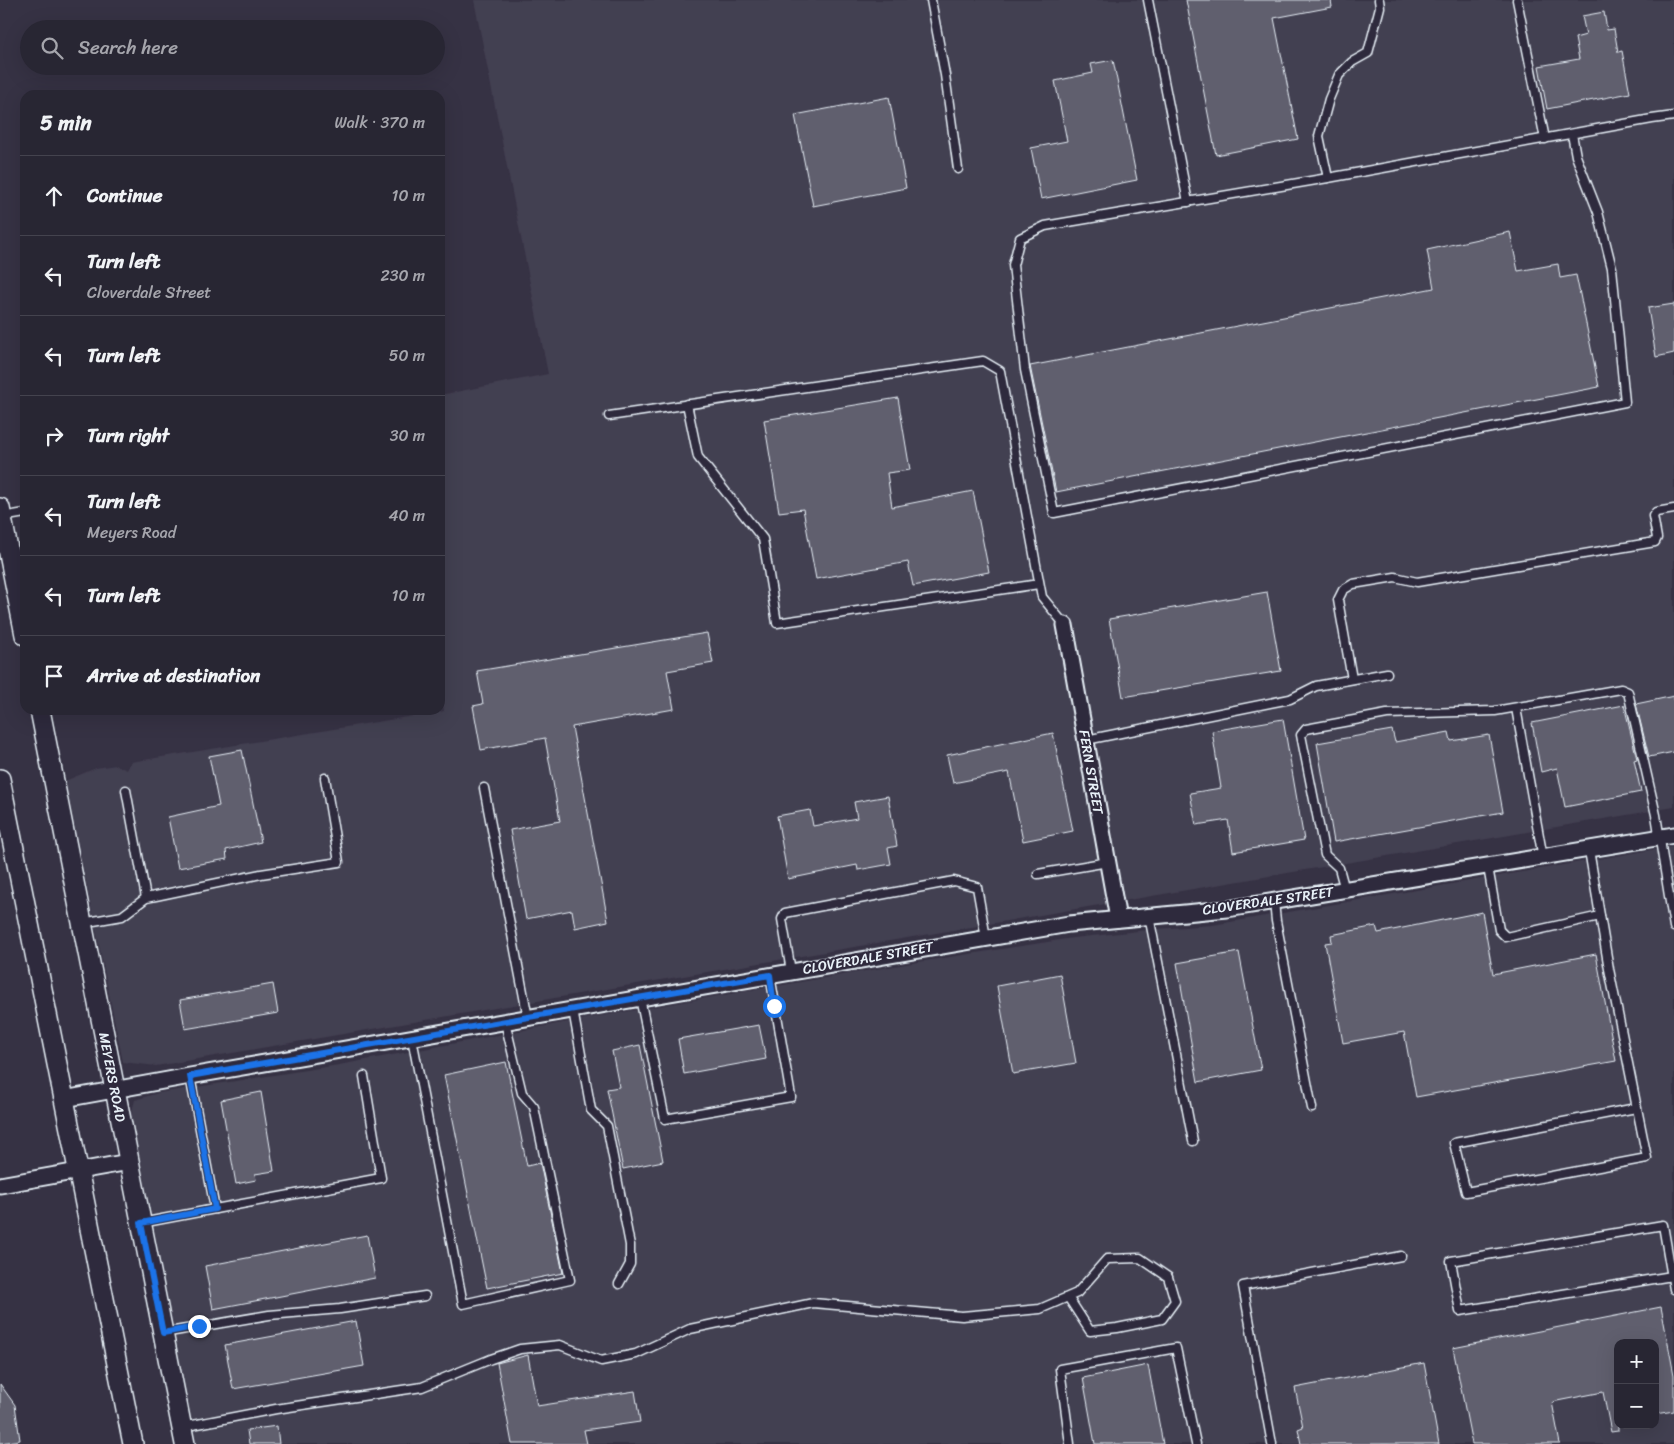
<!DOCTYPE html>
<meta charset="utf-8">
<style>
:root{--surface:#282633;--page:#34323f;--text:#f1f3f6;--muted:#a5a5ac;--line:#44434e}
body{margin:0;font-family:Sriracha,sans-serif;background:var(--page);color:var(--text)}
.controls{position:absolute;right:15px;bottom:15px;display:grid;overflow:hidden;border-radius:10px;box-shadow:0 5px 20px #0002}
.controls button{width:45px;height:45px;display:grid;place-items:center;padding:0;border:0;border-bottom:1px solid var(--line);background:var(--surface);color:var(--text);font:25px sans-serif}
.stop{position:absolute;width:15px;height:15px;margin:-11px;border:4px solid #1a73e8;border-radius:50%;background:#fff}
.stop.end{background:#1a73e8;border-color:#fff;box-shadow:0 1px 5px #0008}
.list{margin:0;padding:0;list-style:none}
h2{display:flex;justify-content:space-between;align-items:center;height:65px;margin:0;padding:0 20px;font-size:21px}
h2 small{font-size:16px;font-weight:400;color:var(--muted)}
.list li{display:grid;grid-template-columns:32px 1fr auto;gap:15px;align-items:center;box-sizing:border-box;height:80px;padding:0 20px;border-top:1px solid var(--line)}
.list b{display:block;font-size:19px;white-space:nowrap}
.list p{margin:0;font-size:16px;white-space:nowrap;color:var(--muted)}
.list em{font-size:16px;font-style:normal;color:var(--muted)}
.icon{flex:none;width:28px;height:28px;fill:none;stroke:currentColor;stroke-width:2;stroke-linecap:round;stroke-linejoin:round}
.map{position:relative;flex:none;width:1674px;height:1444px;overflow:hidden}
.search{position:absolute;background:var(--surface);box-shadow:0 5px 20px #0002;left:20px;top:20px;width:425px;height:55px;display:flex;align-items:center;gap:12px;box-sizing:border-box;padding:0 18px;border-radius:28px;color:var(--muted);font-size:19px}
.panel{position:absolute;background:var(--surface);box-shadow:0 5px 20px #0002;left:20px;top:90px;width:425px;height:625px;border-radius:15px}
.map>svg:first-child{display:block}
</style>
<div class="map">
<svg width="1674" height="1444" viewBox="0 0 1674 1444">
<rect width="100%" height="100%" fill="#363244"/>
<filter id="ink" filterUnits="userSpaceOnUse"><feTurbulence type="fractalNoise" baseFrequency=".02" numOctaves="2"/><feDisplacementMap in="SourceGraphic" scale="10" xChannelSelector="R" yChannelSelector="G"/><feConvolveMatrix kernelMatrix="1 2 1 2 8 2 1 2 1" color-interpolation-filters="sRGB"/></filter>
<g filter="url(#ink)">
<g fill="#433f51" fill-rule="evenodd">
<path d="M474,0H1674V807L156,1066L123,1062L65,781L96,768L116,765L127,770L131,762L444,711L440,678V395L548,374Z"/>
<path d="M1674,846V1444H196L131,1114L135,1100L158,1093L339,1065L594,1017L918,962L1073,938L1157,929L1213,925ZM1618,1343H1655V1425H1618Z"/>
</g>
<g fill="#605e6e" stroke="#e8f1f8">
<path d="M1186,0H1331L1332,7L1274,18L1298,139L1216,155Z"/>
<path d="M1604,12L1607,30L1614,29L1618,52L1622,51L1630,93L1547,109L1539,66L1579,59L1575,38L1586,35L1582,16Z"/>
<path d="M1113,60L1137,180L1041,199L1031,148L1067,141L1055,81L1093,73L1091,64Z"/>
<path d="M889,97L906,188L813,206L795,115Z"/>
<path d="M1510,232L1518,271L1558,264L1560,278L1576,275L1599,387L1056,492L1030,366L1434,288L1427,250Z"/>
<path d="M1674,304V353L1656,357L1648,308Z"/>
<path d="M898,398L910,470L887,473L892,507L973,491L989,572L913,586L908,562L816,579L803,509L779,512L764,420Z"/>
<path d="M1267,592L1281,671L1123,697L1109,619Z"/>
<path d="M707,633L713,663L667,671L674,709L572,727L608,921L575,928L572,910L526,919L510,830L560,821L545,738L481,750L473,706L483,704L477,671Z"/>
<path d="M1674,696V752L1649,757L1636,704Z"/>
<path d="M1624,705L1637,759L1634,760L1641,792L1565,807L1557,768L1541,772L1532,723Z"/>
<path d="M1283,719L1304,840L1233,852L1228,820L1196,825L1190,793L1221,788L1212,731Z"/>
<path d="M1392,730L1395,742L1449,732L1451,741L1489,735L1503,812L1334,842L1317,743Z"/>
<path d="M1053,733L1073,831L1023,841L1009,772L953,783L947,755Z"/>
<path d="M242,750L261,842L226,850L227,859L178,868L168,817L219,806L209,756Z"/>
<path d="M888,796L897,846L888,848L891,864L858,870L857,865L788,879L777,816L810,810L813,826L857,818L854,802Z"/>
<path d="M1482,912L1493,974L1596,954L1616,1061L1416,1097L1404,1032L1343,1043L1325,943L1332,942L1331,935L1376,926L1378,933Z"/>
<path d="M1239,952L1261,1070L1198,1082L1177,963Z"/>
<path d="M1060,974L1076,1063L1013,1074L997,986Z"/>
<path d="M273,984L278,1013L185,1029L180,1000Z"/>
<path d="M759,1025L766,1059L684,1074L678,1039Z"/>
<path d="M640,1045L663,1161L623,1169L607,1089L619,1087L612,1051Z"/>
<path d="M506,1062L527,1166L540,1163L563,1273L487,1288L444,1075Z"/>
<path d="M261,1092L274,1171L255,1174L256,1180L236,1184L221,1100Z"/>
<path d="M367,1235L375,1278L213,1309L205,1266Z"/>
<path d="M1661,1307L1674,1375V1411L1655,1414V1343H1618V1431L1611,1432L1603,1392L1552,1402L1560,1444H1472L1453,1348Z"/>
<path d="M356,1321L364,1366L233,1389L225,1345Z"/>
<path d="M528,1355L537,1406L635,1391L640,1422L584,1430L587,1444H512L497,1363Z"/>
<path d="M1424,1363L1439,1444H1301L1298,1429L1303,1427L1295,1388Z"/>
<path d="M1148,1365L1163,1444H1095L1083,1378Z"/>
<path d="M0,1384L15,1405L20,1440L0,1443Z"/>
<path d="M277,1426L279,1444H249L247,1430Z"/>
</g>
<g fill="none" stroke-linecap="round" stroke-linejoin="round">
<defs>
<g id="service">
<path d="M931,0L945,75L958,169"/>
<path d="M1148,0L1188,202"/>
<path d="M1517,0L1545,139"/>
<path d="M1572,134L1576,156L1598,212L1612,268L1625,402L1054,513L1025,370L1013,265L1020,238L1045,226L1328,178L1652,119L1674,116"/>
<path d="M1328,178L1319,136L1329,99L1339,75L1352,62L1368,53L1380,7L1379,0"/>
<path d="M687,404L698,457L763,539L777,623L1039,584"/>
<path d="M609,416L983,361L1000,371L1042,597L1065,625"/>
<path d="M2,517L25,513"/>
<path d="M1352,679L1338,600L1343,590L1353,584L1395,577L1417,582L1655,542L1657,538L1653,516L1656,512L1674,509"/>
<path d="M1516,708L1543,858"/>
<path d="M1086,740L1290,699L1316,686L1387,673"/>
<path d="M484,788L528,1018"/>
<path d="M126,790L146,898"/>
<path d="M1589,850L1609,969L1647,1158L1466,1192L1454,1143L1636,1108"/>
<path d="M1488,867L1499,930L1506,937L1600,916"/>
<path d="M1038,874L1108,862"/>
<path d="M1345,890L1339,868L1325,855L1301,735L1306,729L1387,714L1495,711L1621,689L1628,692L1656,815L1674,927"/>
<path d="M1274,902L1276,921L1312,1108"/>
<path d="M1149,916L1193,1141"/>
<path d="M82,923L122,916L146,898L261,874L339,862L325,778"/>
<path d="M791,971L782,919L785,913L954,881L977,887L986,938"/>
<path d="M640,998L665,1119L791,1097L770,975"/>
<path d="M573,1010L591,1110L607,1126L630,1245V1264L619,1284"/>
<path d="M412,1038L463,1304L570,1280L534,1107L522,1093L505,1022"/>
<path d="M215,1209L381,1178L364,1076"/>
<path d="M141,1223L215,1209L190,1076"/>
<path d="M1672,1276L1460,1311L1451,1261L1663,1225L1674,1289"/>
<path d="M163,1333L269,1315L340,1309L425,1296"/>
<path d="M182,1427L276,1409L422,1387L491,1359L520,1349L560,1345L601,1361L636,1354L690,1329L813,1303L962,1316L1040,1309L1077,1293L1107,1259L1140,1258L1168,1277L1175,1301L1162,1319L1117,1328L1090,1331L1068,1297"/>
<path d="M1070,1444L1060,1369L1176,1348L1196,1444"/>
<path d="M1272,1444L1243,1286L1401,1256"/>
</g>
<g id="minor">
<path d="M1065,625L1118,919"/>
<path d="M64,1099L190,1076L1069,924L1227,909L1674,835"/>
<path d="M0,1185L129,1162"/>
</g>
<g id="tertiary">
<path d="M0,508L25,635"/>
<path d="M40,710L185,1444"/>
<path d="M0,779L133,1444"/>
</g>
</defs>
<use href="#service" stroke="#e8f1f8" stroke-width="11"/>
<use href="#minor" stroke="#e8f1f8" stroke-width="19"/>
<use href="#tertiary" stroke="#e8f1f8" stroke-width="22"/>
<use href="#service" stroke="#2f2a3d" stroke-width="8"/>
<use href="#minor" stroke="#2f2a3d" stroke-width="15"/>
<use href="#tertiary" stroke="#2f2a3d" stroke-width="19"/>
</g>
</g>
<g fill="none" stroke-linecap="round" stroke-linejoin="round" filter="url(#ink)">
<path stroke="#1a73e8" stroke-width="6" d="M199,1326L163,1333L141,1223L215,1209L190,1076L770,975L774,1006"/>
</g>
<g text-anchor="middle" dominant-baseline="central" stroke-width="4" stroke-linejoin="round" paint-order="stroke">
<g font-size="14" fill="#e8f1f8" stroke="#2f2a3d">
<text transform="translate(1091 772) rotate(80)">FERN STREET</text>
<text transform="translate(1268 901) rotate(-8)">CLOVERDALE STREET</text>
<text transform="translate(868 958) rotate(-10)">CLOVERDALE STREET</text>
<text transform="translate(112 1077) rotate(79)">MEYERS ROAD</text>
</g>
</g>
</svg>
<div class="controls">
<button>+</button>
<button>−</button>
</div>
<div class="stop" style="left:774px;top:1006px"></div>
<div class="stop end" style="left:199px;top:1326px"></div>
<div class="search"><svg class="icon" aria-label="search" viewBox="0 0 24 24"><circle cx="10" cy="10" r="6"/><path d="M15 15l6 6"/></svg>Search here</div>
<section class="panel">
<h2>5 min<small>Walk · 370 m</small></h2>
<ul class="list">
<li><svg class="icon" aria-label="ahead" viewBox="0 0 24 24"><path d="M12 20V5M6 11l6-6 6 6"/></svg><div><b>Continue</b></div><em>10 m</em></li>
<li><svg class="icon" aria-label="left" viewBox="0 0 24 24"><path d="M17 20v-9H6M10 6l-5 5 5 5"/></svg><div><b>Turn left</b><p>Cloverdale Street</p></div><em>230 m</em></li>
<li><svg class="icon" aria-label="left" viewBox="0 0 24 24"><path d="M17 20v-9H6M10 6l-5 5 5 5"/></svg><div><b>Turn left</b></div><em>50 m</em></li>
<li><svg class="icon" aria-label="right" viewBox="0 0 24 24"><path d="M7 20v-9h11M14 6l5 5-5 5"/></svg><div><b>Turn right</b></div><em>30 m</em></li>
<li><svg class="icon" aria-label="left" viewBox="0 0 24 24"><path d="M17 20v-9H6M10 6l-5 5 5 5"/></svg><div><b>Turn left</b><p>Meyers Road</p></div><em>40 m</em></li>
<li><svg class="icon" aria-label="left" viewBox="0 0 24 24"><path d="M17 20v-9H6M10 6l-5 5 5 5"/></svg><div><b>Turn left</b></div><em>10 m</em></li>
<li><svg class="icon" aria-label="arrive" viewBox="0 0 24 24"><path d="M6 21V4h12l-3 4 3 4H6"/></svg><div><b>Arrive at destination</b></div></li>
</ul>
</section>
</div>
